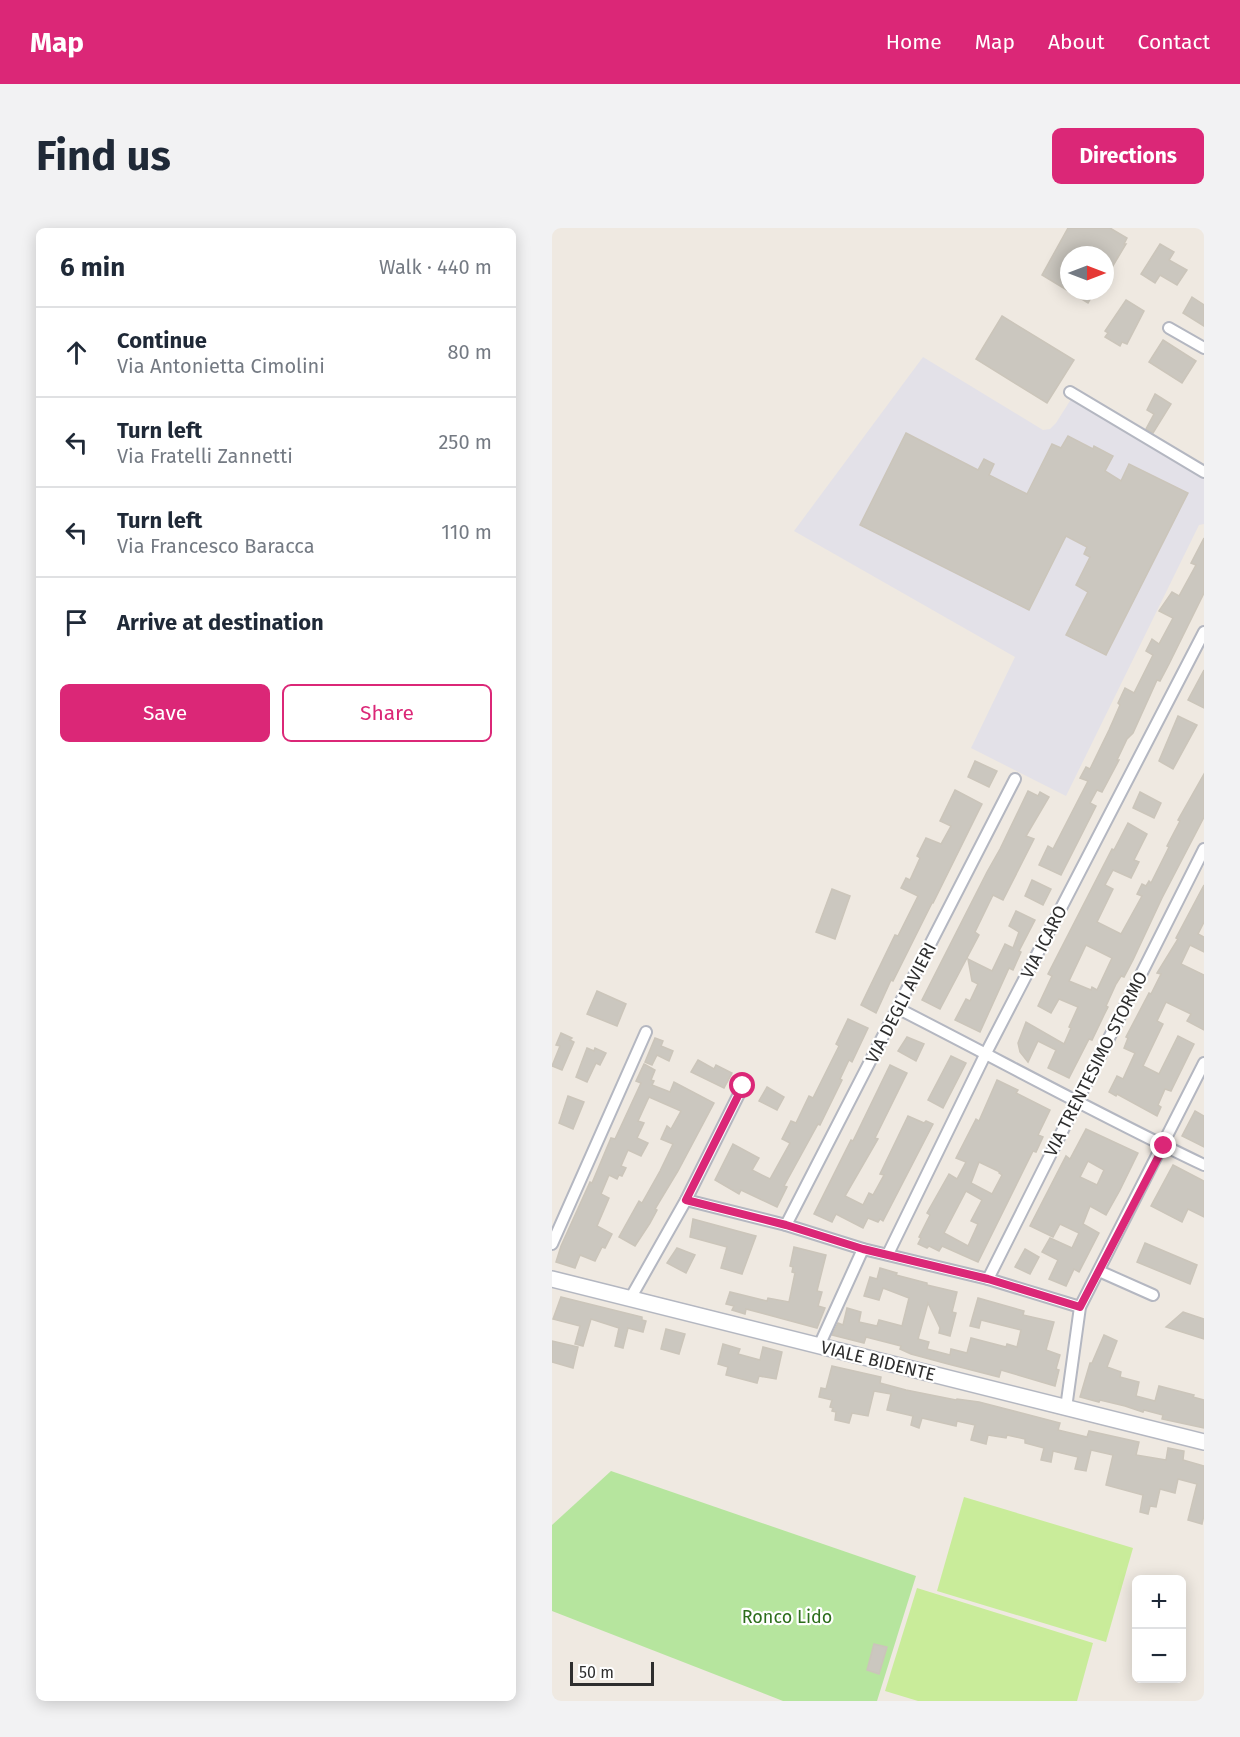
<!DOCTYPE html>
<meta charset="utf-8">
<style>
:root{--surface:#fff;--page:#f2f2f3;--text:#1f2937;--muted:#747a83;--line:#e0e1e3;--accent:#db2777}
body{margin:0;font-family:"Fira Sans",sans-serif;background:var(--page);color:var(--text)}
.controls{position:absolute;right:18px;bottom:18px;display:grid;overflow:hidden;border-radius:9px;box-shadow:0 3px 15px #0003}
.controls button{width:54px;height:54px;display:grid;place-items:center;padding:0;border:0;border-bottom:2px solid var(--line);background:var(--surface);color:var(--text);font:30px sans-serif}
.compass{position:absolute;left:508px;top:18px;width:54px;height:54px;border-radius:50%;background:var(--surface);box-shadow:0 3px 15px #0003;rotate:90deg}
.scale{position:absolute;left:18px;bottom:15px;width:84px;box-sizing:border-box;padding-left:6px;border:3px solid #2e2e2e;border-top:0;font-size:16px;line-height:21px;white-space:nowrap;color:#2e2e2e;-webkit-text-stroke:4px #fff;paint-order:stroke}
.stop{position:absolute;width:18px;height:18px;margin:-14px;border:4px solid #db2777;border-radius:50%;background:#fff}
.stop.end{background:#db2777;border-color:#fff;box-shadow:0 2px 6px #0008}
.list{margin:0;padding:0;list-style:none}
h2{display:flex;justify-content:space-between;align-items:center;height:78px;margin:0;padding:0 24px;font-size:26px}
h2 small{font-size:20px;font-weight:400;color:var(--muted)}
.list li{display:grid;grid-template-columns:39px 1fr auto;gap:18px;align-items:center;box-sizing:border-box;height:90px;padding:0 24px;border-top:2px solid var(--line)}
.list b{display:block;font-size:22px;white-space:nowrap}
.list p{margin:0;font-size:20px;white-space:nowrap;color:var(--muted)}
.list em{font-size:20px;font-style:normal;color:var(--muted)}
.actions{display:flex;gap:12px;padding:18px 24px}
.actions a{flex:1;padding:14px 0;border:2px solid var(--accent);border-radius:9px;text-align:center;font-size:21px;color:var(--accent)}
.actions .main{background:var(--accent);color:#fff}
.icon{flex:none;width:33px;height:33px;fill:none;stroke:currentColor;stroke-width:2;stroke-linecap:round;stroke-linejoin:round}
.map{position:relative;flex:none;width:652px;height:1473px;overflow:hidden;border-radius:9px}
header{display:flex;align-items:center;gap:36px;box-sizing:border-box;height:84px;padding:0 30px;background:var(--accent);color:#fff}
header strong{font-size:28px}
nav{display:flex;gap:33px;margin-inline-start:auto;font-size:21px}
.intro{display:flex;align-items:center;justify-content:space-between;box-sizing:border-box;height:144px;padding:0 36px}
h1{margin:0;font-size:42px}
.button{padding:15px 27px;border-radius:9px;background:var(--accent);color:#fff;font-size:21px;font-weight:700}
main{display:flex;gap:36px;padding:0 36px}
aside{flex:1;background:var(--surface);border-radius:9px;box-shadow:0 3px 15px #0003}
.map>svg:first-child{display:block}
</style>
<header>
<strong>Map</strong>
<nav><a>Home</a><a>Map</a><a>About</a><a>Contact</a></nav>
</header>
<div class="intro"><h1>Find us</h1><a class="button">Directions</a></div>
<main>
<aside>
<h2>6 min<small>Walk · 440 m</small></h2>
<ul class="list">
<li><svg class="icon" aria-label="ahead" viewBox="0 0 24 24"><path d="M12 20V5M6 11l6-6 6 6"/></svg><div><b>Continue</b><p>Via Antonietta Cimolini</p></div><em>80 m</em></li>
<li><svg class="icon" aria-label="left" viewBox="0 0 24 24"><path d="M17 20v-9H6M10 6l-5 5 5 5"/></svg><div><b>Turn left</b><p>Via Fratelli Zannetti</p></div><em>250 m</em></li>
<li><svg class="icon" aria-label="left" viewBox="0 0 24 24"><path d="M17 20v-9H6M10 6l-5 5 5 5"/></svg><div><b>Turn left</b><p>Via Francesco Baracca</p></div><em>110 m</em></li>
<li><svg class="icon" aria-label="arrive" viewBox="0 0 24 24"><path d="M6 21V4h12l-3 4 3 4H6"/></svg><div><b>Arrive at destination</b></div></li>
</ul>
<div class="actions"><a class="main">Save</a><a>Share</a></div>
</aside>
<div class="map">
<svg width="652" height="1473" viewBox="0 0 652 1473">
<rect width="100%" height="100%" fill="#efe9e1"/>
<path fill="#e3e1e8" d="M371,129L491,202L498,201L504,195L521,168L652,251V296L647,297L514,568L419,520L463,429L242,303Z"/>
<path fill="#b6e59e" d="M59,1243L364,1348L325,1473H231L0,1383V1297Z"/>
<g fill="#c9ec9a">
<path d="M412,1269L581,1320L554,1414L385,1363Z"/>
<path d="M365,1360L541,1415L525,1473H366L333,1463Z"/>
</g>
<g fill="#cbc7bf" stroke="#cbc5ba" stroke-width="1.5" fill-rule="evenodd">
<path d="M516,0H558L575,10L572,16H574L553,51V27H517V63H543L536,75L490,47Z"/>
<path d="M608,16L622,24L617,32L635,42L625,57L608,47L603,55L589,46Z"/>
<path d="M640,69L652,77V98L631,85Z"/>
<path d="M574,72L592,83L575,116L570,114L568,118L553,109L556,105L553,103Z"/>
<path d="M450,88L522,132L495,175L424,131Z"/>
<path d="M611,112L644,133L630,155L597,134Z"/>
<path d="M603,166L619,176L601,205L594,201L602,186L595,182Z"/>
<path d="M354,205L426,242L432,231L442,236L437,247L475,266L500,216L509,220L516,208L541,221L542,218L561,228L553,243L569,253L577,236L636,265L554,427L514,407L536,364L524,357L538,329L532,326L535,319L514,308L477,382L308,297Z"/>
<path d="M652,310V365L617,436L608,453L605,452L581,505L575,511L565,532H567L550,564L545,562L538,575L544,578L509,647L487,637L496,618L501,621L536,553L528,550L534,539L538,541L557,502L568,477L566,475L573,460L582,465L601,427L594,423L600,411L607,416L621,390L607,383L620,364L627,368L644,337L639,335Z"/>
<path d="M652,442V480L636,472Z"/>
<path d="M626,488L645,497L621,541L607,533Z"/>
<path d="M423,533L445,543L437,559L416,549Z"/>
<path d="M652,546V589L610,670L581,732L572,749L569,748L564,756L554,778L556,779L552,787L540,812L537,811L517,850L496,840L504,822L486,813L476,834L468,824L466,815L474,794L512,816L519,800L517,799L526,779L507,771L499,785L486,778L500,748L496,746L560,621L562,622L576,595L595,606L582,632L587,634L579,650L561,642L553,657L561,661L545,694L569,706L590,668L585,666L590,656L594,658L597,653L599,655L617,619L615,618L628,593L626,592ZM534,717L560,730L545,762L540,759L539,762L517,753Z"/>
<path d="M403,562L430,576L381,675H380L341,753L339,752L324,785L309,777L343,707L346,708L366,668L349,660L354,650L358,652L368,630L365,628L374,610L389,616L399,598L388,593Z"/>
<path d="M476,563L486,568L488,564L497,569L474,608L482,611L451,672L441,667L423,704L427,707L388,781L370,772L435,644L448,621Z"/>
<path d="M588,564L609,575L602,590L581,580Z"/>
<path d="M480,652L499,661L491,677L473,668Z"/>
<path d="M652,657V694L646,706L652,709V724L638,717L629,736L652,747V802L635,793L639,786L614,774L605,793L611,796L591,838L607,846L626,808L642,816L619,863L613,861L606,877L609,879L605,888L565,866L564,868L557,864L565,848L571,851L583,825L572,820L576,810L574,809L597,765L599,766L609,746L605,745L626,711L624,710Z"/>
<path d="M280,661L298,668L283,711L264,704Z"/>
<path d="M464,683L483,692L467,723L469,724L461,742L457,740L428,804L403,792L414,771L418,773L426,756L420,753L416,731L440,743L453,716L461,720L467,704L457,698Z"/>
<path d="M45,763L74,776L65,798L35,786Z"/>
<path d="M296,791L316,800L300,834L297,832L288,851L290,852L268,897L266,896L232,958L235,959L225,979L189,962L187,966L163,952L181,916L207,930L200,942L218,951L238,915L230,911L239,893L244,895L257,868L261,870L287,818L284,816Z"/>
<path d="M9,805L20,810L18,812L22,814L10,842L0,838L8,818L4,817Z"/>
<path d="M355,809L372,816L364,833L346,823Z"/>
<path d="M103,810L111,813L109,818L121,823L117,833L105,827L100,837L93,834Z"/>
<path d="M35,820L42,823L43,820L54,825L48,837L44,835L35,854L24,849Z"/>
<path d="M399,828L414,835L391,880L376,872Z"/>
<path d="M146,832L162,841L164,837L180,845L172,860L139,844Z"/>
<path d="M92,836L103,842L99,852L102,853L100,857L118,864L122,854L162,875L126,943L103,981L105,982L98,995L83,1018L67,1009L87,973L90,975L108,943L121,916L109,911L115,898L119,901L129,883L97,869L86,893L92,895L85,910L96,915L89,928L76,922L69,938L74,940L70,948L67,947L65,951L57,947L49,966L57,970L45,998L60,1006L53,1020L50,1019L43,1033L28,1027L23,1040L4,1034L9,1018L38,954L40,955L59,910L63,911L89,855L84,853Z"/>
<path d="M338,837L355,845L323,910L326,911L293,968L311,977L317,965L321,967L332,947L328,946L356,888L372,895L374,893L381,896L331,993L328,991L326,994L316,990L311,1000L284,986L280,994L262,986L299,912L301,913Z"/>
<path d="M445,852L466,862L464,865L498,882L486,907L491,909L484,924L481,923L426,1034L390,1018L387,1023L377,1018L375,1020L366,1016L369,1010L367,1009L378,987L375,985L397,946L405,951L414,934L404,930L424,891L427,893ZM427,934L448,944L447,945L450,947L440,966L419,955ZM414,963L430,972L419,993L426,996L416,1018L392,1005Z"/>
<path d="M215,859L232,869L225,882L207,873Z"/>
<path d="M16,868L32,874L21,901L7,895Z"/>
<path d="M643,883L652,888V919L630,908Z"/>
<path d="M534,901L586,925L568,962L554,987L538,978L531,996L547,1005L527,1044L522,1041L514,1058L497,1051L506,1032L490,1024L498,1010L520,1020L527,1005L508,996L501,1009L478,998L514,928L518,931ZM536,933L552,942L545,957L528,949Z"/>
<path d="M621,937L652,953V989L636,981L630,994L599,978Z"/>
<path d="M141,991L204,1008L190,1046L169,1040L175,1019L138,1009Z"/>
<path d="M593,1015L645,1037L638,1056L585,1034Z"/>
<path d="M242,1019L274,1027L265,1063L270,1064L266,1078L273,1080L265,1100L194,1081L193,1086L180,1082L182,1078L174,1076L178,1064L215,1073L216,1070L237,1074L243,1045L240,1044L241,1039L238,1038Z"/>
<path d="M125,1020L143,1027L134,1045L115,1035Z"/>
<path d="M473,1021L487,1029L478,1046L463,1039Z"/>
<path d="M328,1040L345,1045L344,1047L375,1055V1057L405,1064L400,1084L404,1085L398,1108L387,1105L388,1100L376,1075L366,1111L377,1114L375,1121L398,1127L399,1121L415,1125L419,1110L454,1119L455,1116L465,1119L469,1102L429,1092L427,1100L418,1098L426,1070L472,1083L471,1087L502,1094L494,1122L508,1127L504,1141L507,1142L503,1158L449,1142L447,1149L396,1136L359,1126L348,1121L349,1118L314,1109L312,1115L280,1107L286,1095L291,1097L295,1080L309,1084L307,1094L325,1098L327,1092L350,1098L357,1070L331,1060L327,1072L312,1068L318,1049L325,1051Z"/>
<path d="M9,1069L90,1089V1092L94,1093L91,1104L76,1100L71,1120L63,1118L67,1100L39,1091L31,1118L23,1116L28,1098L1,1091Z"/>
<path d="M631,1084L652,1091V1111L614,1099Z"/>
<path d="M114,1101L133,1106L127,1126L109,1121Z"/>
<path d="M552,1107L565,1113L555,1139L569,1144L568,1149L587,1154L584,1168L603,1173L607,1158L642,1167L641,1169L652,1172V1200L610,1191L611,1187L592,1182L591,1184L573,1178L548,1172L547,1174L528,1169L538,1135H540Z"/>
<path d="M0,1113L26,1119L21,1140L0,1134Z"/>
<path d="M171,1116L188,1121L186,1126L208,1132L211,1119L230,1124L224,1151L207,1148L205,1155L174,1147L176,1139L166,1136Z"/>
<path d="M280,1138L329,1149L328,1155L354,1162L404,1172L405,1171L427,1174L508,1195L506,1202L535,1209L537,1203L587,1214L584,1227L614,1232L616,1220L632,1223L631,1232L652,1238V1287L650,1296L636,1292L645,1256L626,1251L623,1265L608,1261L604,1279L598,1278L596,1286L588,1284L591,1267L554,1257L561,1227L539,1222L534,1243L523,1241L526,1229L501,1223L499,1234L489,1232L492,1220L473,1215V1211L455,1207L454,1210L436,1207L434,1216L419,1212L423,1197L405,1193L404,1198L370,1190L367,1200L359,1197L361,1188L335,1182L339,1166L322,1163L316,1188L300,1185L297,1195L283,1192L284,1184L280,1183L281,1180L278,1179L280,1172L267,1169L269,1160L274,1161Z"/>
<path d="M322,1416L335,1419L327,1446L315,1442Z"/>
</g>
<g fill="none" stroke-linecap="round" stroke-linejoin="round">
<defs>
<g id="street">
<path d="M617,100L652,120"/>
<path d="M518,164L652,244"/>
<path d="M347,781C449,833 549,888 652,937"/>
<path d="M134,972L234,997L311,1021L436,1051L528,1079"/>
<path d="M234,997L463,551"/>
<path d="M0,1016L94,804"/>
<path d="M336,1026L434,825L652,404"/>
<path d="M547,1043L601,1067"/>
<path d="M436,1051L652,621"/>
<path d="M78,1071L134,972L191,858"/>
<path d="M267,1118L311,1021"/>
<path d="M514,1180L528,1079L652,835"/>
</g>
<path id="secondary" d="M0,1051L652,1214"/>
</defs>
<use href="#street" stroke="#b4b7c1" stroke-width="14"/>
<use href="#secondary" stroke="#b4b7c1" stroke-width="18"/>
<use href="#street" stroke="#fff" stroke-width="10"/>
<use href="#secondary" stroke="#fff" stroke-width="15"/>
</g>
<g fill="none" stroke-linecap="round" stroke-linejoin="round">
<path stroke="#db2777" stroke-width="8" d="M191,858L134,972L234,997L311,1021L436,1051L528,1079L612,918"/>
</g>
<g text-anchor="middle" dominant-baseline="central" stroke-width="4.5" stroke-linejoin="round" paint-order="stroke">
<g font-size="18" fill="#2e2e2e" stroke="#fff">
<text transform="translate(492 714) rotate(-63)">VIA ICARO</text>
<text transform="translate(349 775) rotate(-63)">VIA DEGLI AVIERI</text>
<text transform="translate(544 836) rotate(-63)">VIA TRENTESIMO STORMO</text>
<text transform="translate(326 1133) rotate(14)">VIALE BIDENTE</text>
</g>
<g font-size="18" fill="#2c6e1b" stroke="#fff">
<text x="235" y="1389">Ronco Lido</text>
</g>
</g>
</svg>
<div class="controls">
<button>+</button>
<button>−</button>
</div>
<svg class="compass" viewBox="-18 -18 36 36"><path d="M0-13l5 13h-10z" fill="#e53935"/><path d="M0 13l5-13h-10z" fill="#747a83"/></svg>
<div class="scale">50 m</div>
<div class="stop" style="left:191px;top:858px"></div>
<div class="stop end" style="left:612px;top:918px"></div>
</div>
</main>
